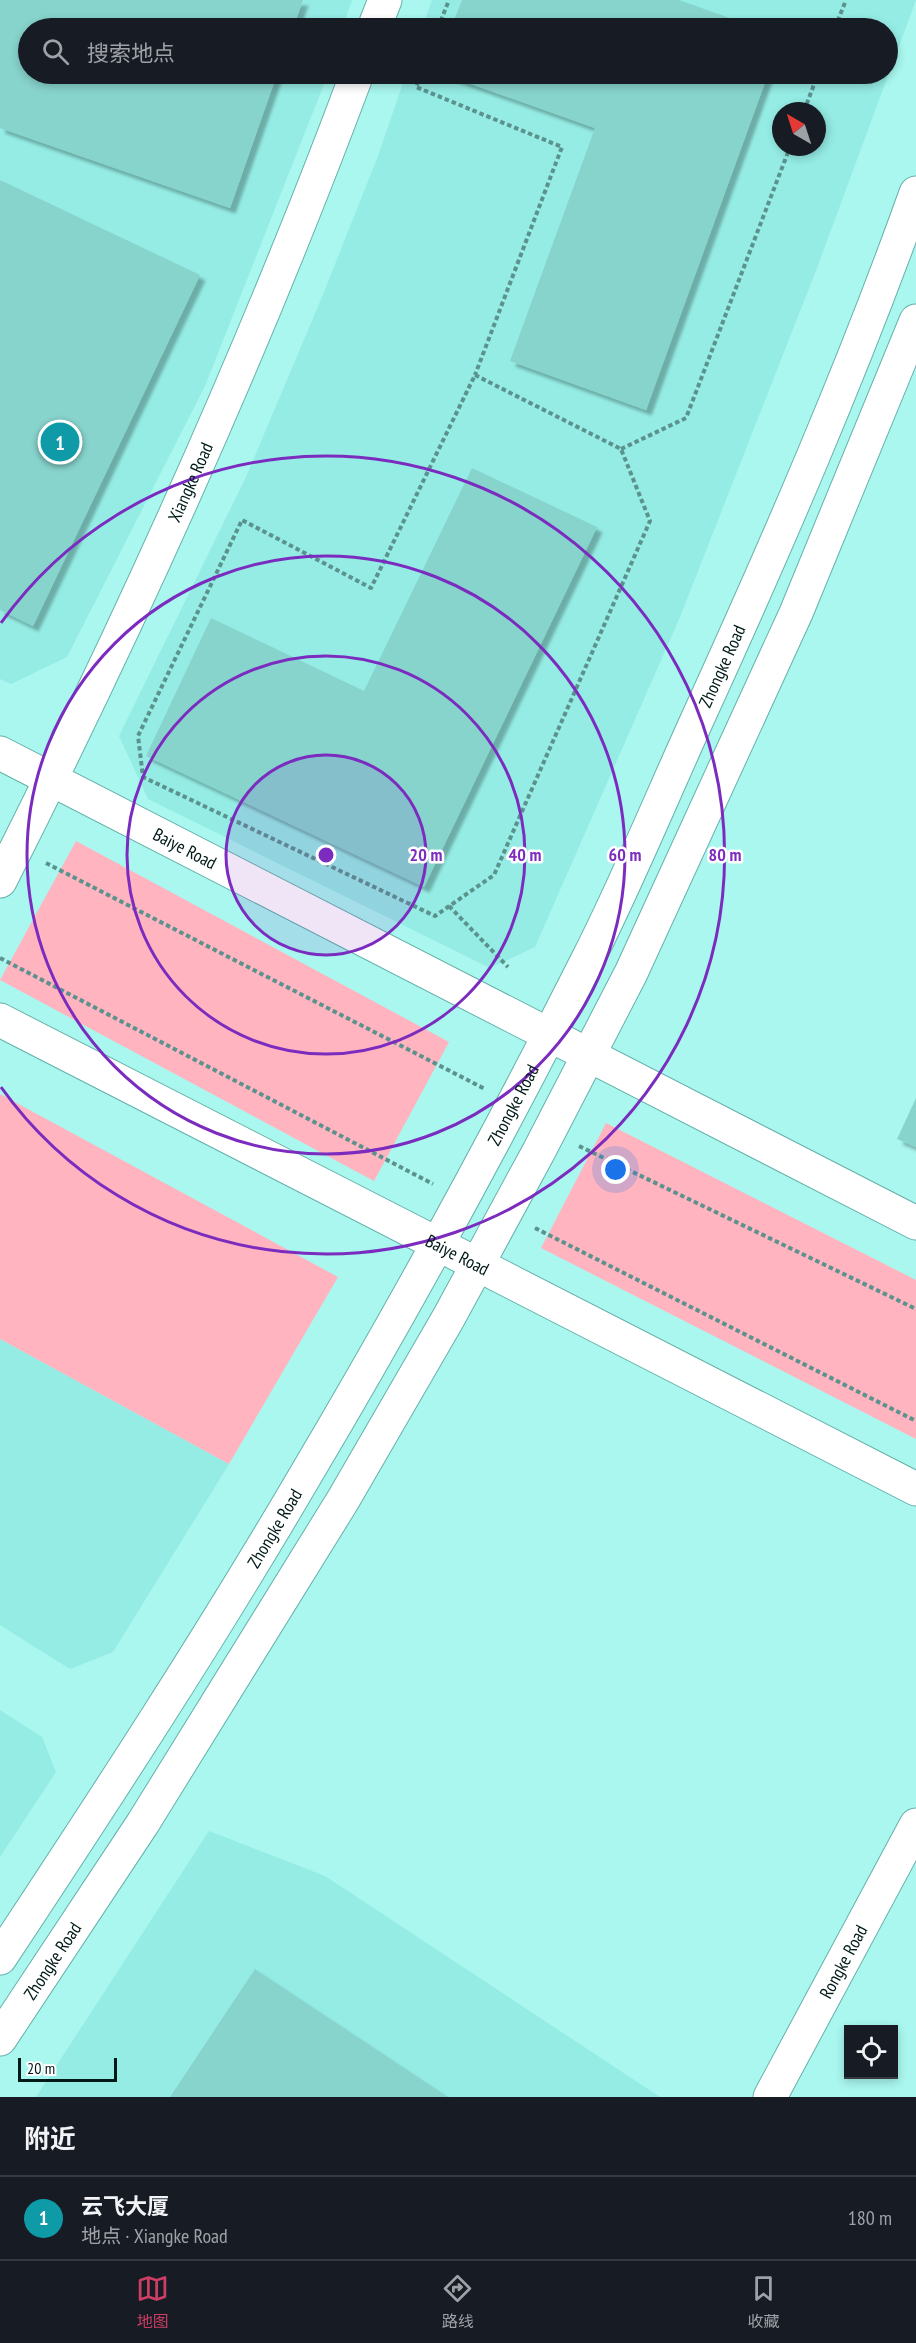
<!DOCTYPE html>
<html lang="zh">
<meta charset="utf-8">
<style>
:root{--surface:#171b24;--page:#20242c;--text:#f1f3f6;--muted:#9ea1a6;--line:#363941;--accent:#cd3e65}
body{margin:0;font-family:"PT Sans Narrow","Noto Sans SC",sans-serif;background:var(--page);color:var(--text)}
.controls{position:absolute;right:18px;bottom:18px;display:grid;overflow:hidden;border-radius:0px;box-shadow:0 3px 9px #0003}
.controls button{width:54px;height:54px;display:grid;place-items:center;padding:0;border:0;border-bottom:2px solid var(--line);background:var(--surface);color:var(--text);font:30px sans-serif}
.compass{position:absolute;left:772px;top:102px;width:54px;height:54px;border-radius:50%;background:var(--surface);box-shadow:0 3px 9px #0003;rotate:321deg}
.scale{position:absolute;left:18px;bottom:15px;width:99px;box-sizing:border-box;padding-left:6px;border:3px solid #001a18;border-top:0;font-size:16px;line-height:21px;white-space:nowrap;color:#001a18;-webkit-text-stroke:4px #fff;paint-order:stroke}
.you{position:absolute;left:616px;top:1170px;width:21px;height:21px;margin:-15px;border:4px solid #fff;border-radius:50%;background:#1a73e8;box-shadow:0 0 0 9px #1a73e833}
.badge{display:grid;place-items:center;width:39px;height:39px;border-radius:50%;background:var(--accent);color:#fff;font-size:20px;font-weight:700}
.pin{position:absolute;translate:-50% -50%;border:3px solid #fff;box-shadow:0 2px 6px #0006}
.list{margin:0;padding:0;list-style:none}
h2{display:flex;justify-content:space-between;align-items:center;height:78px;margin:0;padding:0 24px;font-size:26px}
h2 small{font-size:20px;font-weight:400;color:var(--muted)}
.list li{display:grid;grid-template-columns:39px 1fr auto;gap:18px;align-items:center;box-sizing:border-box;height:84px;padding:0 24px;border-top:2px solid var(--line)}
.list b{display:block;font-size:22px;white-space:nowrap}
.list p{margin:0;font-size:20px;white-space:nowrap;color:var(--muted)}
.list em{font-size:20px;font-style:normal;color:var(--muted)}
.icon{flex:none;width:33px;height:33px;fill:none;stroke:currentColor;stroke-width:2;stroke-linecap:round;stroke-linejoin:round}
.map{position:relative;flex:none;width:916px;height:2097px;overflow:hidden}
.search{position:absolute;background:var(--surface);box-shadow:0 3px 9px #0003;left:18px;right:18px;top:18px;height:66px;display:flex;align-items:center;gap:15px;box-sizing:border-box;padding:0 21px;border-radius:33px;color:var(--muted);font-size:22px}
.sheet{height:162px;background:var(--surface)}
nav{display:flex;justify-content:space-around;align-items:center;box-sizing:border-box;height:84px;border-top:2px solid var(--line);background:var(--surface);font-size:16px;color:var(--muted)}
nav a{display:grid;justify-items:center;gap:3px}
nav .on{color:var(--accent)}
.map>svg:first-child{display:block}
</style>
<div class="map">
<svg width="916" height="2097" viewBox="0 0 916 2097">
<defs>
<filter id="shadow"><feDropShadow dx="5.5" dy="5.5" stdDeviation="1.5" flood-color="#0004"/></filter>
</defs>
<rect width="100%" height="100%" fill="#a9f7ef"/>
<g fill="#94ece4" fill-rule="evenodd">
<path d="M0,0H352L343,28H28V74H328L205,386L67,657L11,684L0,679Z"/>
<path d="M432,0H916L817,268L680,617L535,947L490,968L148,799L119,736L246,477L322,297L378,156L406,74H888V28H422ZM781,111H817V147H781Z"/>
<path d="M0,1339L229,1464L113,1652L70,1669L0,1625Z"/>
<path d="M0,1710L42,1737L56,1772L0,1857Z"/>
<path d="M209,1831L325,1876L660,2097H36Z"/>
</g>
<g fill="#ffb4c0">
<path d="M76,841L449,1042L374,1181L0,980Z"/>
<path d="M0,1094L338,1277L229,1464L0,1339Z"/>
<path d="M606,1123L916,1280V1439L541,1248Z"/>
</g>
<g fill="#87d4cd" filter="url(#shadow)">
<path d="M0,0H303L293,28H28V74H277L230,208L0,128Z"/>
<path d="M462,0H679L758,28H451Z"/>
<path d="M443,74H768L646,410L510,361L595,128Z"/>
<path d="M0,180L200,275L33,626L0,610Z"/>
<path d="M472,468L597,527L424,887L146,756L211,618L364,691Z"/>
<path d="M916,1098V1147L897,1139Z"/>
<path d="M255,1969L448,2097H170Z"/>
</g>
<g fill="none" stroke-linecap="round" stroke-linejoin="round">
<defs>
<g id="minor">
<path d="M374,28L385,0"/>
<path id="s1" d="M0,753L916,1223"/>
<path id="s2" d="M0,881C133,618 254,350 357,74"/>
<path id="s3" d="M0,1020L916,1489"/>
<path id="s4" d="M770,2097L916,1825"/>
</g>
<g id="tertiary">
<path id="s5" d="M0,1958C105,1799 209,1640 305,1476C406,1306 500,1133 589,957C628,880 661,799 697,720C776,547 852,372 916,193"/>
<path id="s6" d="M0,2039L143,1823L343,1500L449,1317L539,1151L631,973L796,613L916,321"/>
</g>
</defs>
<use href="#minor" stroke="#65b1ab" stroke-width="35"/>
<use href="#tertiary" stroke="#65b1ab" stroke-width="35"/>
<g stroke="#5c928d" stroke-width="4" stroke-dasharray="4.5 3" stroke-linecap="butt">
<path d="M438,28L449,0"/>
<path d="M835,28L846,0"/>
<path d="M421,74L416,87L562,147L475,375"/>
<path d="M804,111L818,74"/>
<path d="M475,375L621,449L650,521L494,875L435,916L143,777L138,736L242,520L371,588Z"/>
<path d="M621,449L686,418L790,147"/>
<path d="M46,863L485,1089"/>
<path d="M449,906L508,967"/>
<path d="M0,958L433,1184"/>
<path d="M579,1146L916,1309"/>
<path d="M535,1228L916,1421"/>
</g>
<use href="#minor" stroke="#fff" stroke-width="33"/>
<use href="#tertiary" stroke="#fff" stroke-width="33"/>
</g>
<circle cx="326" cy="855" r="100" fill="#7b2cbf" fill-opacity=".12"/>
<g fill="none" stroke="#7b2cbf" stroke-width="3">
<circle cx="326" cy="855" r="100"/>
<circle cx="326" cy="855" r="199"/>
<circle cx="326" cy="855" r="299"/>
<path d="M1 623A399 399 0 1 1 1 1087"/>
</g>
<g text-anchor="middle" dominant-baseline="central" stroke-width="5" stroke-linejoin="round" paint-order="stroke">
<g font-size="18" fill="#001a18" stroke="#fff">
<text stroke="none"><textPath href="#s2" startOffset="442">Xiangke Road</textPath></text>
<text stroke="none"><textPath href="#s5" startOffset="1482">Zhongke Road</textPath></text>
<text stroke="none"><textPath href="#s1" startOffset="208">Baiye Road</textPath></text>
<text stroke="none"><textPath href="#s5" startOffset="996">Zhongke Road</textPath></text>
<text stroke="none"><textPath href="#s3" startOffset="514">Baiye Road</textPath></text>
<text stroke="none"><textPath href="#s5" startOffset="510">Zhongke Road</textPath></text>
<text stroke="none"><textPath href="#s6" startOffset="94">Zhongke Road</textPath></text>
<text stroke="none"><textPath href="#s4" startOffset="154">Rongke Road</textPath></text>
</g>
</g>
<circle cx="326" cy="855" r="9" fill="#7b2cbf" stroke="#fff" stroke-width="3"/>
<g font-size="18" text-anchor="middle" font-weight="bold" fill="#7b2cbf" stroke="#fff" stroke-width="5" stroke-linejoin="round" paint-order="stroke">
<text x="426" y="861">20 m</text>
<text x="525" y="861">40 m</text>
<text x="625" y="861">60 m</text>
<text x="725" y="861">80 m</text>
</g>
</svg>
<div class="controls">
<button><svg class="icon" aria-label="locate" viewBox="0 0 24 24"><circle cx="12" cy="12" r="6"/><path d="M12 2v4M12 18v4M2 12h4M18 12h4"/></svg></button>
</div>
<svg class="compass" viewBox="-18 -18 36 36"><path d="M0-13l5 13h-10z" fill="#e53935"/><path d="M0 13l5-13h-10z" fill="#9ea1a6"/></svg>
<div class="scale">20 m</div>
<div class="you"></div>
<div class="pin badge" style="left:60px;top:442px;background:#0f9aa8">1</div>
<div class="search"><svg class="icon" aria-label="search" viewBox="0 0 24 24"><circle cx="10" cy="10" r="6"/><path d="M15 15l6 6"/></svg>搜索地点</div>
</div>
<section class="sheet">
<h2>附近<small></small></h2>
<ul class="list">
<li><span class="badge" style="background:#0f9aa8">1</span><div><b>云飞大厦</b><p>地点 · Xiangke Road</p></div><em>180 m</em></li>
</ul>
</section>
<nav>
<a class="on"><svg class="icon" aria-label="map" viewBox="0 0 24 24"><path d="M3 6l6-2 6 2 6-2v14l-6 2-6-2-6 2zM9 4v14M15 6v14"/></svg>地图</a>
<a><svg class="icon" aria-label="directions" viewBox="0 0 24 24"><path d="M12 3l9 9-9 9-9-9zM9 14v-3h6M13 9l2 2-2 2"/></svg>路线</a>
<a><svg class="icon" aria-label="saved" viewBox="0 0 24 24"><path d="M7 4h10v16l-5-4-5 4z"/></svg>收藏</a>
</nav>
